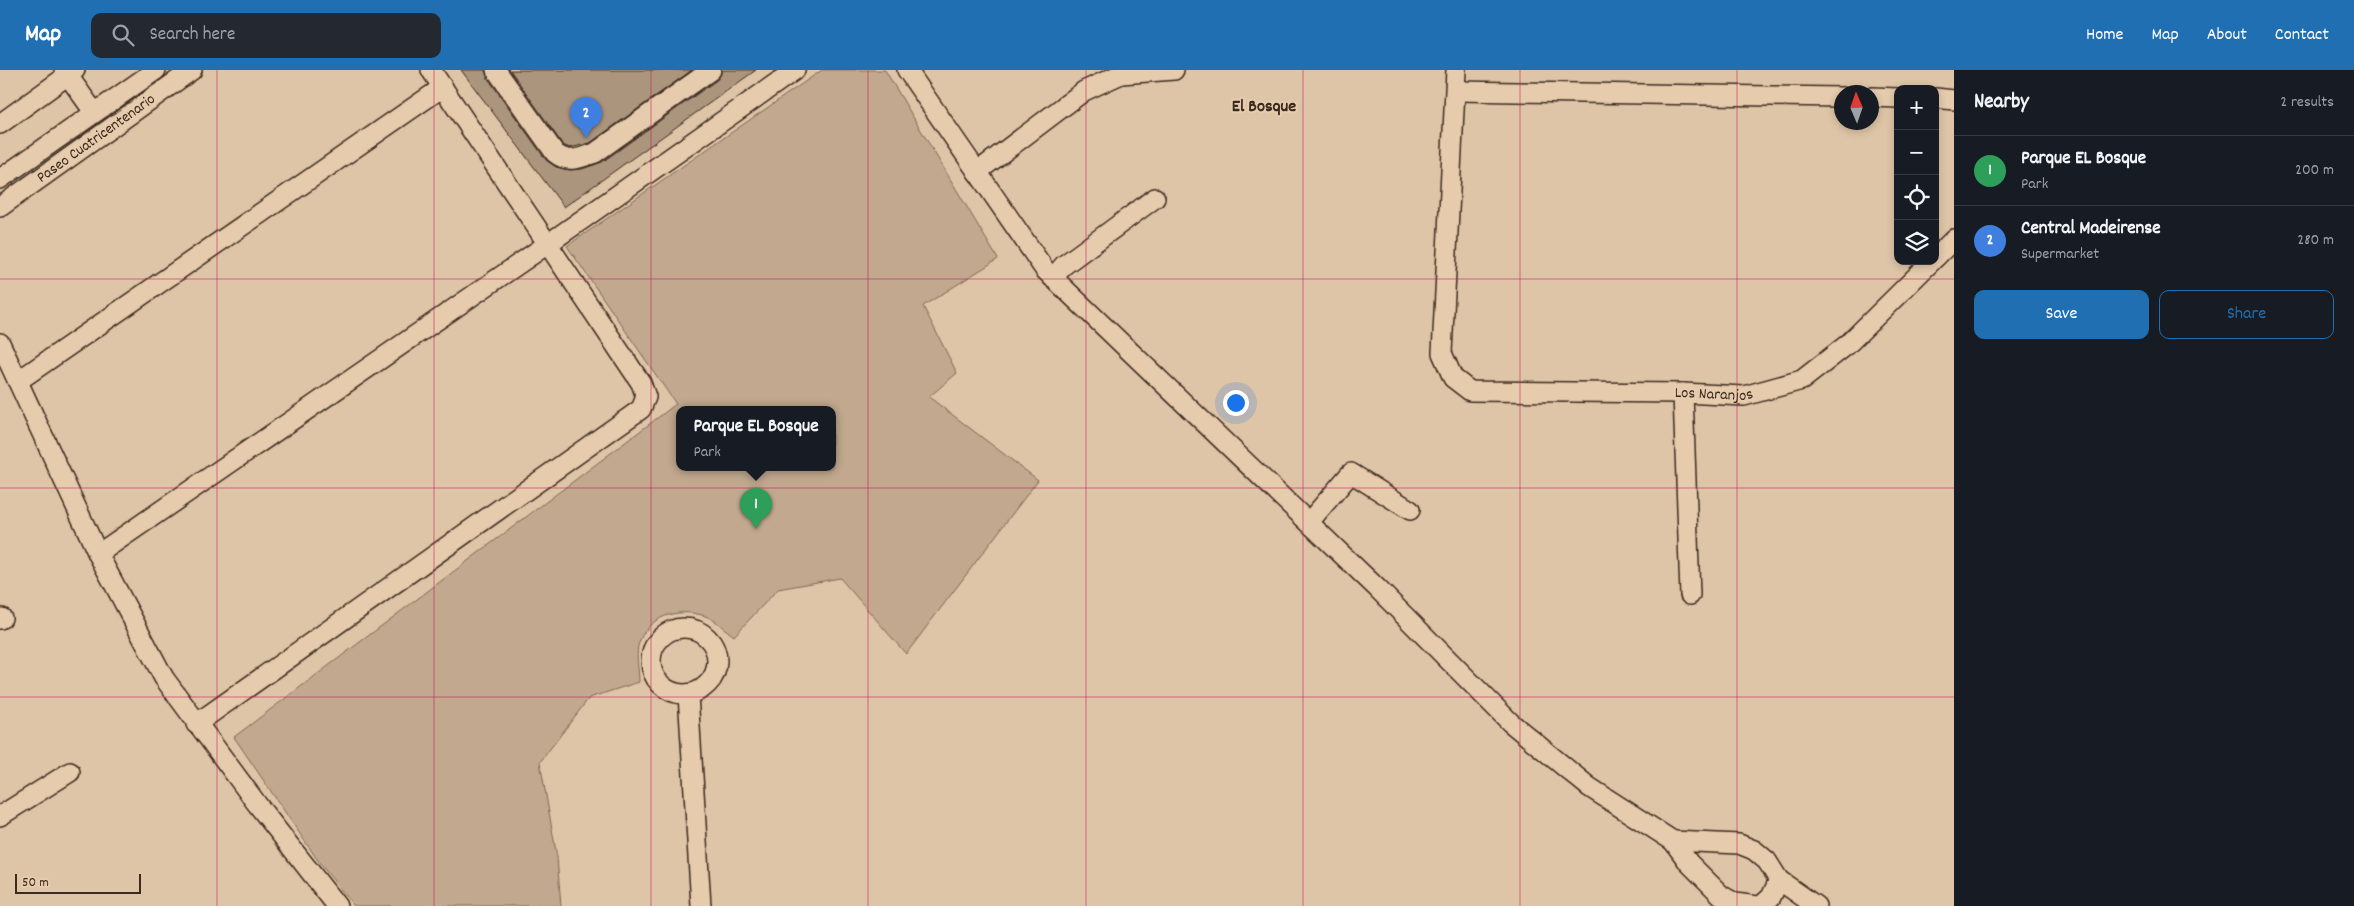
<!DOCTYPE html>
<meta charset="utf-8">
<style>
:root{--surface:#171b24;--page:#242831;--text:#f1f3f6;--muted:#9ea1a6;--line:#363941;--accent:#1f6fb2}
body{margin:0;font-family:Dekko,sans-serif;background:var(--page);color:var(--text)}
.controls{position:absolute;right:15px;top:15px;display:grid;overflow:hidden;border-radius:10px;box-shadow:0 2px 8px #0003}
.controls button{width:45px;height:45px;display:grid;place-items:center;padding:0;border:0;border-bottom:1px solid var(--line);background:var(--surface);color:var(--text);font:25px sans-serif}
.compass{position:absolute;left:1834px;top:15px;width:45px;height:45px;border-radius:50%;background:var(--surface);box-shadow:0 2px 8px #0003;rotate:358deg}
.scale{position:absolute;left:15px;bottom:12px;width:126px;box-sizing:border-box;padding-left:5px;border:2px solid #3b2a1e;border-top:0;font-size:14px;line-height:18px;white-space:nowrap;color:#3b2a1e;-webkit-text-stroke:4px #e6cbad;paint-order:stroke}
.you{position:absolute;left:1235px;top:332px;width:18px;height:18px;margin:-12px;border:4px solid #fff;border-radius:50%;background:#1a73e8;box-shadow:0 0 0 8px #1a73e833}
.badge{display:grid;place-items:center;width:32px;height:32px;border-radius:50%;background:var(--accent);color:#fff;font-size:16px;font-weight:700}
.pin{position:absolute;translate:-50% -41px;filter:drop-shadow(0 1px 2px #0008)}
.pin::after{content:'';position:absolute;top:26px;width:18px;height:15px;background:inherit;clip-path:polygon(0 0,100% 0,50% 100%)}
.popup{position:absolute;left:676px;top:336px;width:160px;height:65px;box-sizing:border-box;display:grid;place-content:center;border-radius:10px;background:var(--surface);filter:drop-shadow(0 1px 4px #0005);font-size:16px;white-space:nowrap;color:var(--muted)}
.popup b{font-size:19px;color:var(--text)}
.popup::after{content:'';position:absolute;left:50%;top:100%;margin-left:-10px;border:10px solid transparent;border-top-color:var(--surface)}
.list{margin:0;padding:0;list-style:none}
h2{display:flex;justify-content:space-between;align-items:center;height:65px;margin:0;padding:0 20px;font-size:21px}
h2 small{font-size:16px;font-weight:400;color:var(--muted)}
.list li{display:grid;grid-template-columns:32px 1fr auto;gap:15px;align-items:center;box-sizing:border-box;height:70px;padding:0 20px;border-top:1px solid var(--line)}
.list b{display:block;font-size:19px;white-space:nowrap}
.list p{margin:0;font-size:16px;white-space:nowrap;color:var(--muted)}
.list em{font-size:16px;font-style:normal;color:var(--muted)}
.actions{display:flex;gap:10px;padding:15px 20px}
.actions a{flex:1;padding:11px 0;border:1px solid var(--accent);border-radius:10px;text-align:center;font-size:18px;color:var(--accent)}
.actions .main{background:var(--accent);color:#fff}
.icon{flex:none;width:28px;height:28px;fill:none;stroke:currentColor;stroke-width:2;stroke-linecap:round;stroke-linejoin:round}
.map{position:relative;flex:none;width:1954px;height:836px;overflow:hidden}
header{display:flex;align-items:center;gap:30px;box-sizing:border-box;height:70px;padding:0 25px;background:var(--accent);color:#fff}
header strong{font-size:24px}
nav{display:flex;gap:28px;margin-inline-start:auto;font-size:18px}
.search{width:350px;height:45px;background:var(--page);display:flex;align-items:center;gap:12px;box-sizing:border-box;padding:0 18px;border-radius:10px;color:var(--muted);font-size:19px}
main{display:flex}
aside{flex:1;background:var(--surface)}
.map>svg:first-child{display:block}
</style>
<header>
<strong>Map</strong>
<div class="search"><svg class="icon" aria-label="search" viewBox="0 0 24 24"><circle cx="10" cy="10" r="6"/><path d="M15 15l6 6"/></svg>Search here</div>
<nav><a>Home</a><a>Map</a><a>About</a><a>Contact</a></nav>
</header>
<main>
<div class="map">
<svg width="1954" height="836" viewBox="0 0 1954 836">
<rect width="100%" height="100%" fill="#dfc5a7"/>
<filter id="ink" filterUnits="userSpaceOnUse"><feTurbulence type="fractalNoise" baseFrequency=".02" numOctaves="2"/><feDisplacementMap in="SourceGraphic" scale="10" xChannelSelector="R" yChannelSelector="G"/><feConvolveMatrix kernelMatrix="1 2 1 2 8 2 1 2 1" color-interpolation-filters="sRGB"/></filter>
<g filter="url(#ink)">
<path fill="#c1a88e" stroke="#7e6956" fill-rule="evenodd" d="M822,0H885L998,189L923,236L957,303L929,327L1038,410L906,584L840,508L778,519L734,566C725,560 715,549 705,546C678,537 646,546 638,576C636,587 639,601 639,612L589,628L540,692L557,787L561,836H354L321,795L234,667L676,334L567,176ZM680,340H832V398H680Z"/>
<g fill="#ac957d" stroke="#3b2a1e">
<path d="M461,0H485L487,7L546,90L556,97L570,100L582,99L602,92L718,9L722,0H756L564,137Z"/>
<path d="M510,0H692L590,73L570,78L563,75Z"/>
</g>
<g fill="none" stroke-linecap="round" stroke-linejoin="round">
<defs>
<g id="minor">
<path d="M64,0L94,42"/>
<path d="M496,0L555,83C568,94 580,88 595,83L711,0"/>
<path d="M907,0L1045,200L1377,518L1511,653L1589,717L1673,771L1689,793L1721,825L1735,833L1757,836"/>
<path id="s1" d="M1456,0L1442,283L1453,308L1470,321L1683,323L1744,326L1802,310L1848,274L1932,191"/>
<path d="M1456,21L1842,27"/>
<path d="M1872,27L1898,28"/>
<path d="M1935,28L1954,30"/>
<path d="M0,54L75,0"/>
<path d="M977,102L1084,21L1121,4L1174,0"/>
<path d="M0,109L156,0"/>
<path id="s2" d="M0,137L192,0"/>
<path d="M1935,188L1954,169"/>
<path d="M1053,208L1064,195L1155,128"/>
<path d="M0,273L98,484L164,608L257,734L337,836"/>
<path d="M18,311L443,17"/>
<path d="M1683,323L1690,525"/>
<path d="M1309,452L1351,403L1410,440"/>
<path d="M98,484L549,173L795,0"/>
<path d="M0,549L2,548"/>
<circle cx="684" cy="591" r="33"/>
<path d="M688,624L701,836"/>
<path d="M196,654L641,339L646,327L641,313L431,0"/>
<path d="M0,746L70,702"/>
<path d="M1673,771L1739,774L1754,780L1767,791L1779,810L1816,836"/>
<path d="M1761,836L1771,827L1779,810"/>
</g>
</defs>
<use href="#minor" stroke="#3b2a1e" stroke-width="22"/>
<use href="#minor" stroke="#e6cbad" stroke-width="19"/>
</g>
</g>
<path fill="none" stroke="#c2185b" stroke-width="1" stroke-opacity="0.55" d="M217,0V836M434,0V836M651,0V836M868,0V836M1086,0V836M1303,0V836M1520,0V836M1737,0V836M0,209H1954M0,418H1954M0,627H1954"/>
<g text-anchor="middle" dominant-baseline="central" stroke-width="4" stroke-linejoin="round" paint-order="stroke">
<g font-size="16" fill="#3b2a1e" stroke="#e6cbad">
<text stroke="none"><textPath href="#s2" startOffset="118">Paseo Cuatricentenario</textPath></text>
<text stroke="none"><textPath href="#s1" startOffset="576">Los Naranjos</textPath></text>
</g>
<g font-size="18" font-weight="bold" fill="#3b2a1e" stroke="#e6cbad">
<text x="1264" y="37">El Bosque</text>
</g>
</g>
</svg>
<div class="controls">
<button>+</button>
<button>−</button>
<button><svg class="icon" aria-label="locate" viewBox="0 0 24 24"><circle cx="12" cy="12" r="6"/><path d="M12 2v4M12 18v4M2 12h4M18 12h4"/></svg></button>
<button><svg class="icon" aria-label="layers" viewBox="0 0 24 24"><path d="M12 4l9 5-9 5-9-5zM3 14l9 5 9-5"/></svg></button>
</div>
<svg class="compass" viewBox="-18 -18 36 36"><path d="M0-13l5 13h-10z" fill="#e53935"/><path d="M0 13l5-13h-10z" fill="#9ea1a6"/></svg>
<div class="scale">50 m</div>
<div class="you"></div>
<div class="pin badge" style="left:756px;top:459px;background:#2e9e5b">1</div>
<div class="popup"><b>Parque EL Bosque</b>Park</div>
<div class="pin badge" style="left:586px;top:68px;background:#3f7fe0">2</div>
</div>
<aside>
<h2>Nearby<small>2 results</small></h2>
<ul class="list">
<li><span class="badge" style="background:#2e9e5b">1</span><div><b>Parque EL Bosque</b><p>Park</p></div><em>200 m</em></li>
<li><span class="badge" style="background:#3f7fe0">2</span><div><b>Central Madeirense</b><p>Supermarket</p></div><em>280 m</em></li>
</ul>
<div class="actions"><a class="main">Save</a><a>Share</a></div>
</aside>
</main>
